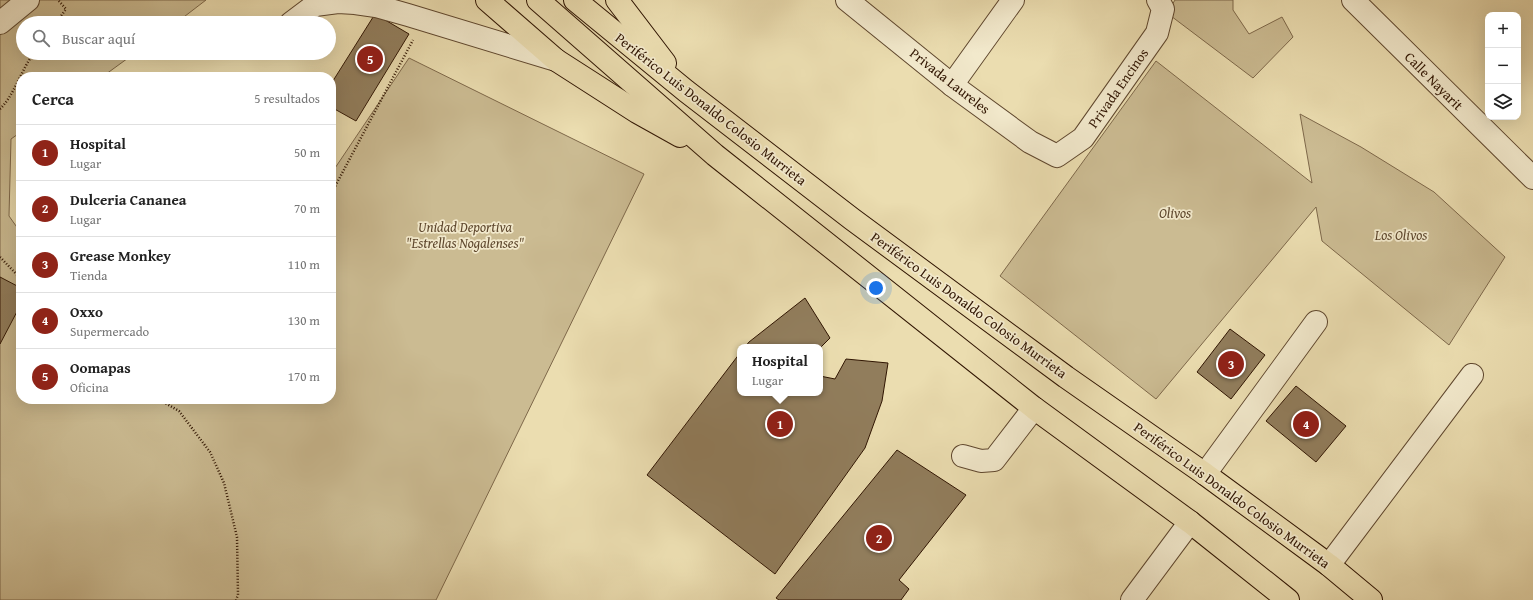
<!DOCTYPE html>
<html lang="es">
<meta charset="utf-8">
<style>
:root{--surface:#fff;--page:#f6f6f6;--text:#222;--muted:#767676;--line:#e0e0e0;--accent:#8f2418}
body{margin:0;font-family:"Gentium Book Plus",serif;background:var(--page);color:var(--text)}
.controls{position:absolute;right:12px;top:12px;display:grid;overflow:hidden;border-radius:8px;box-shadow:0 4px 16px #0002}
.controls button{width:36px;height:36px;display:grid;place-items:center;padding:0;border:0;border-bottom:1px solid var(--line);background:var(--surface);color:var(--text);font:20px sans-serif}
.you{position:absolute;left:876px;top:288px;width:14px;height:14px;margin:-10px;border:3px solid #fff;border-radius:50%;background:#1a73e8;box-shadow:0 0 0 6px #1a73e833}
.badge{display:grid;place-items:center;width:26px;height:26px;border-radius:50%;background:var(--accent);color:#fff;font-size:13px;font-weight:700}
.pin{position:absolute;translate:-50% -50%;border:2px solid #fff;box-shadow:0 1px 4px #0006}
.popup{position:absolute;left:737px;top:344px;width:86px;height:52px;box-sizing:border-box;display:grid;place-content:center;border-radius:8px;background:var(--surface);filter:drop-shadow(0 1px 3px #0005);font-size:13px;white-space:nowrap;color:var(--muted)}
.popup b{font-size:15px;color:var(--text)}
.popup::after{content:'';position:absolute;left:50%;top:100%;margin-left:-8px;border:8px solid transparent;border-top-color:var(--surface)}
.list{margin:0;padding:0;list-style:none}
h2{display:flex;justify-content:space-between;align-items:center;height:52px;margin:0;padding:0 16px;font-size:17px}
h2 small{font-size:13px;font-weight:400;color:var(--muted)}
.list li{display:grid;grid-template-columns:26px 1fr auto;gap:12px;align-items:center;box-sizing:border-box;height:56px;padding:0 16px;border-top:1px solid var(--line)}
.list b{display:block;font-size:15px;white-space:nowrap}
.list p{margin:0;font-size:13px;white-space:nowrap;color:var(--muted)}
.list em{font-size:13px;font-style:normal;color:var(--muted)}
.icon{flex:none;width:22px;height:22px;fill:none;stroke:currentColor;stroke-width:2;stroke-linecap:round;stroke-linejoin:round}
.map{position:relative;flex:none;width:1533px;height:600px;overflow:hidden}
.search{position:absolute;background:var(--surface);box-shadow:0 4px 16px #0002;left:16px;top:16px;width:320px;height:44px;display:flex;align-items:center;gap:10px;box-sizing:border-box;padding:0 14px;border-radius:22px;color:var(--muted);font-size:15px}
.panel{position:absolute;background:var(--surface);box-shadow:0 4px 16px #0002;left:16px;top:72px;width:320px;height:332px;border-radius:16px}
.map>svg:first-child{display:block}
</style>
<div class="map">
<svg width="1533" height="600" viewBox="0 0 1533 600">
<rect width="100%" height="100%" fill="#ebddb0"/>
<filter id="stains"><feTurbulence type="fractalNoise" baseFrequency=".005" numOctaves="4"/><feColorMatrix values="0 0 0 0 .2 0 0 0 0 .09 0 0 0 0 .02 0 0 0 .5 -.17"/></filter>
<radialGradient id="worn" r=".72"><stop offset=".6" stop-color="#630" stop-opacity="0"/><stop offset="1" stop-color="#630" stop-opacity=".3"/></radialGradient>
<g fill="#cbbb92" stroke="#7e684a">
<path d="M0,0H206L176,23H23V53H135L102,77H21V132L11,139L9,216L21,233V399H331V174L409,58L644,174L436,600H0Z"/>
<path d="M1175,0H1233V10L1249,34L1282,17L1293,37L1253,78L1167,13Z"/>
<path d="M1156,61L1312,183L1300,114L1361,147L1434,192L1505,257L1449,345L1322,241L1316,207L1156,399L1000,276Z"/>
</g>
<g fill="#917d5c" stroke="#301502">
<path d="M375,14L409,34L356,121L331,107V84Z"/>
<path d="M0,277L21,288V304L0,344Z"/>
<path d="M805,298L830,338L820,348V347H745L749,342Z"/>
<path d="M1230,329L1265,355L1231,399L1197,372Z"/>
<path d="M740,353V393H820V376L835,379L846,359L888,363L882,401L865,448L775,574L647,475Z"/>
<path d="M1296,386L1346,426L1316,462L1266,421Z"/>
<path d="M897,450L966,495L899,580L909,589L901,600H779L776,598Z"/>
</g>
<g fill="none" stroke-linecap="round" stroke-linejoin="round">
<defs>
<g id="minor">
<path d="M847,0L952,85L1030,142L1057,156L1083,138L1157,33L1163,9L1158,0"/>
<path d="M1353,0L1533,178"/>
<path d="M0,23L28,0"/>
<path d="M291,23L315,5L338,2L355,3L376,6L408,15L556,60"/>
<path d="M952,85L1013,0"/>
<path d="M963,456L981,461L994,460L1034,408"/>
<path d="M1205,474L1316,322"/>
<path d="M1329,565L1472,375"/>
<path d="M1132,600L1190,522"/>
</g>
<g id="major">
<path d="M487,0L556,60L637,112L680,136"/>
<path d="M538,0L715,155L1034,408L1190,522L1288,600"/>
<path d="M575,0L686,91L852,219L1066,377L1205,474L1329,565L1371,600"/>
<path d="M617,0L665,63"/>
</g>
</defs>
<use href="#minor" stroke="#5f472e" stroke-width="24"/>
<use href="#major" stroke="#301502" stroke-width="24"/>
<g stroke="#301502" stroke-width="2.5" stroke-dasharray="1 2" stroke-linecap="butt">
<path d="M56,23L66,9L58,0"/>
<path d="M0,109C15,94 21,70 34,53"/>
<path d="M331,194L413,40"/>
<path d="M0,257L21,279"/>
<path d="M158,399L179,411L210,452L224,483L237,537L238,595L236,600"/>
</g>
<use href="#minor" stroke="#f2e9cc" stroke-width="22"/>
<use href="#major" stroke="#ebddb0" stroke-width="22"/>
</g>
<g text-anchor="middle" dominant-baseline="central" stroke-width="3.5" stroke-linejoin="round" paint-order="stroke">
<g font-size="14" fill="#301502" stroke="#f2e9cc">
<text transform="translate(950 81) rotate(38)">Privada Laureles</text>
<text transform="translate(1434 81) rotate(45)">Calle Nayarit</text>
<text transform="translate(1118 88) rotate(-55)">Privada Encinos</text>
<text transform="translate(711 109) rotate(38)">Periférico Luis Donaldo Colosio Murrieta</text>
<text transform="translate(969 305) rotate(36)">Periférico Luis Donaldo Colosio Murrieta</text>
<text transform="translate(1232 495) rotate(36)">Periférico Luis Donaldo Colosio Murrieta</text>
</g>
<g font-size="14" font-style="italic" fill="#5e472d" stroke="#f2e9cc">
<text x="1175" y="213">Olivos</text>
<text x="465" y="227">Unidad Deportiva<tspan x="465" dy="16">"Estrellas Nogalenses"</tspan></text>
<text x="1401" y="235">Los Olivos</text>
</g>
</g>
<rect width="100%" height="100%" filter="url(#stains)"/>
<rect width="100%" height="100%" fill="url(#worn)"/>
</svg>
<div class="controls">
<button>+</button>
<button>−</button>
<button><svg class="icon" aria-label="layers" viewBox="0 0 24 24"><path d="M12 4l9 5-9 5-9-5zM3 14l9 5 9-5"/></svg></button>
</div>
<div class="you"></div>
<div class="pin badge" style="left:780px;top:424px">1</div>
<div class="popup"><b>Hospital</b>Lugar</div>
<div class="pin badge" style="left:879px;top:538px">2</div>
<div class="pin badge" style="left:1231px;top:364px">3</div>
<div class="pin badge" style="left:1306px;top:424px">4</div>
<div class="pin badge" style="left:370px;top:59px">5</div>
<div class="search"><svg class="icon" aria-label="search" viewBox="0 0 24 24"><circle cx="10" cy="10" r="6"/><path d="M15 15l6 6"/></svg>Buscar aquí</div>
<section class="panel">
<h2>Cerca<small>5 resultados</small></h2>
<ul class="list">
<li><span class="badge">1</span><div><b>Hospital</b><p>Lugar</p></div><em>50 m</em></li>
<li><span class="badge">2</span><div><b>Dulceria Cananea</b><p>Lugar</p></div><em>70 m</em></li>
<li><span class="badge">3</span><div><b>Grease Monkey</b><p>Tienda</p></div><em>110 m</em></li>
<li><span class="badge">4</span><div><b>Oxxo</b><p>Supermercado</p></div><em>130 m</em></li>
<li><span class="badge">5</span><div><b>Oomapas</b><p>Oficina</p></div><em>170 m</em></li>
</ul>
</section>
</div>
